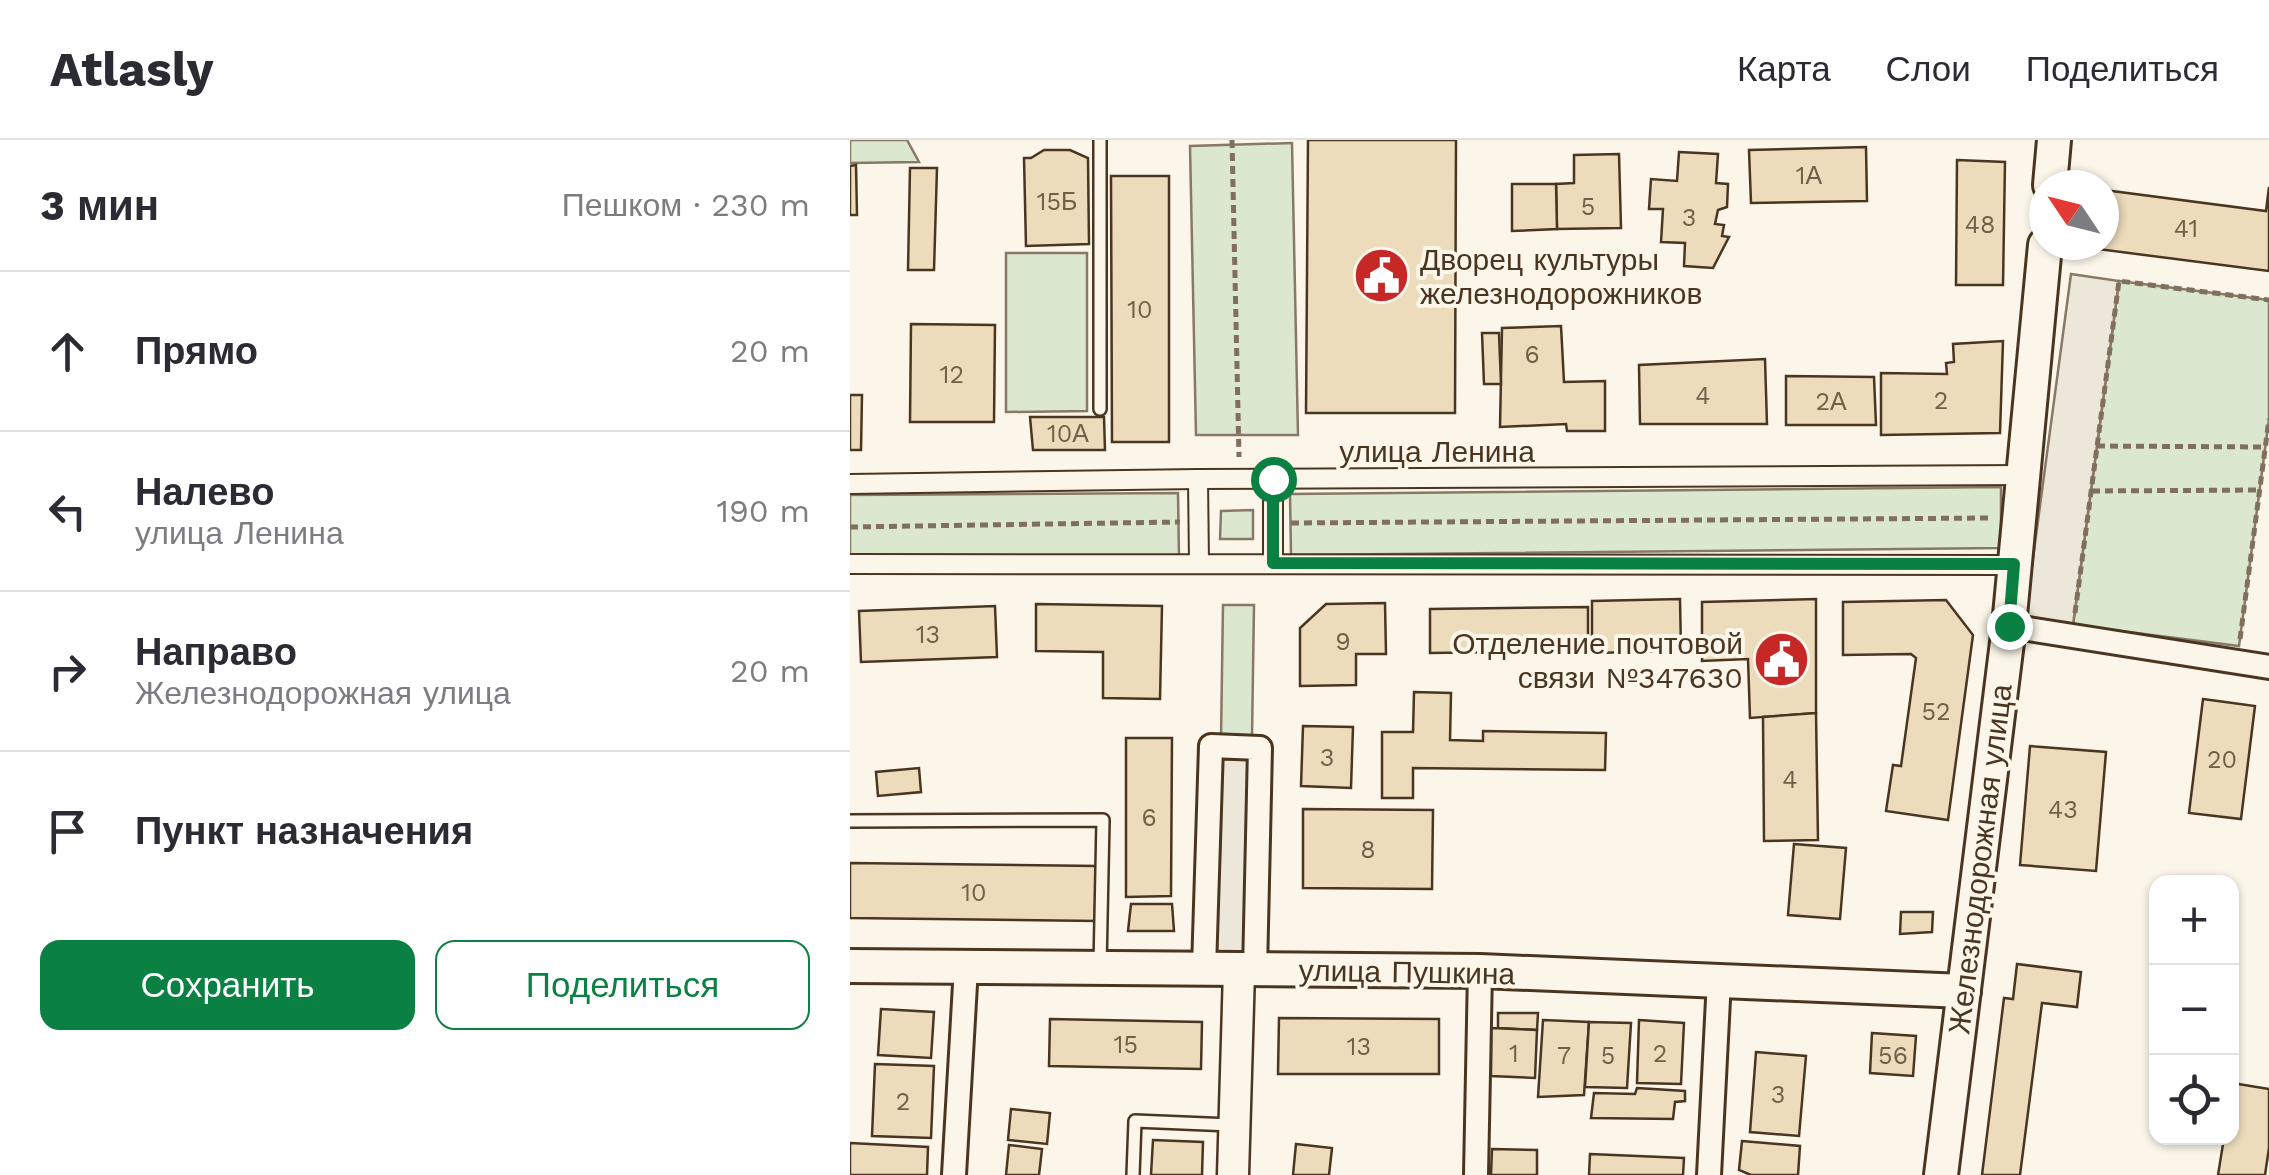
<!DOCTYPE html>
<html lang="ru">
<meta charset="utf-8">
<style>
:root{--surface:#fff;--page:#f7f7f7;--text:#2b2b33;--muted:#7c7c81;--line:#e1e1e2;--accent:#0b8043}
body{margin:0;font-family:"Work Sans",sans-serif;background:var(--page);color:var(--text)}
.controls{position:absolute;right:30px;bottom:30px;display:grid;overflow:hidden;border-radius:20px;box-shadow:0 2px 8px #0004}
.controls button{width:90px;height:90px;display:grid;place-items:center;padding:0;border:0;border-bottom:2px solid var(--line);background:var(--surface);color:var(--text);font:50px sans-serif}
.compass{position:absolute;left:1179px;top:30px;width:90px;height:90px;border-radius:50%;background:var(--surface);box-shadow:0 2px 8px #0004;rotate:305deg}
.stop{position:absolute;width:30px;height:30px;margin:-22px;border:8px solid #0b8043;border-radius:50%;background:#fff}
.stop.end{background:#0b8043;border-color:#fff;box-shadow:0 2px 10px #0008}
.list{margin:0;padding:0;list-style:none}
h2{display:flex;justify-content:space-between;align-items:center;height:130px;margin:0;padding:0 40px;font-size:42px}
h2 small{font-size:32px;font-weight:400;color:var(--muted)}
.list li{display:grid;grid-template-columns:65px 1fr auto;gap:30px;align-items:center;box-sizing:border-box;height:160px;padding:0 40px;border-top:2px solid var(--line)}
.list b{display:block;font-size:38px;white-space:nowrap}
.list p{margin:0;font-size:32px;white-space:nowrap;color:var(--muted)}
.list em{font-size:32px;font-style:normal;color:var(--muted)}
.actions{display:flex;gap:20px;padding:30px 40px}
.actions a{flex:1;padding:22px 0;border:2px solid var(--accent);border-radius:20px;text-align:center;font-size:35px;color:var(--accent)}
.actions .main{background:var(--accent);color:#fff}
.icon{flex:none;width:55px;height:55px;fill:none;stroke:currentColor;stroke-width:2;stroke-linecap:round;stroke-linejoin:round}
.map{position:relative;flex:none;width:1419px;height:1035px;overflow:hidden}
header{display:flex;align-items:center;gap:60px;box-sizing:border-box;height:140px;padding:0 50px;background:var(--surface);border-bottom:2px solid var(--line)}
header strong{font-size:48px}
nav{display:flex;gap:55px;margin-inline-start:auto;font-size:35px}
main{display:flex}
aside{flex:1;background:var(--surface)}
.map>svg:first-child{display:block}
</style>
<header>
<strong>Atlasly</strong>
<nav><a>Карта</a><a>Слои</a><a>Поделиться</a></nav>
</header>
<main>
<aside>
<h2>3 мин<small>Пешком · 230 m</small></h2>
<ul class="list">
<li><svg class="icon" aria-label="ahead" viewBox="0 0 24 24"><path d="M12 20V5M6 11l6-6 6 6"/></svg><div><b>Прямо</b></div><em>20 m</em></li>
<li><svg class="icon" aria-label="left" viewBox="0 0 24 24"><path d="M17 20v-9H6M10 6l-5 5 5 5"/></svg><div><b>Налево</b><p>улица Ленина</p></div><em>190 m</em></li>
<li><svg class="icon" aria-label="right" viewBox="0 0 24 24"><path d="M7 20v-9h11M14 6l5 5-5 5"/></svg><div><b>Направо</b><p>Железнодорожная улица</p></div><em>20 m</em></li>
<li><svg class="icon" aria-label="arrive" viewBox="0 0 24 24"><path d="M6 21V4h12l-3 4 3 4H6"/></svg><div><b>Пункт назначения</b></div></li>
</ul>
<div class="actions"><a class="main">Сохранить</a><a>Поделиться</a></div>
</aside>
<div class="map">
<svg width="1419" height="1035" viewBox="0 0 1419 1035">
<rect width="100%" height="100%" fill="#fbf6e9"/>
<g fill="#dce7d0" stroke="#887966" stroke-width="2.5">
<path d="M0,0H57L69,22L0,23Z"/>
<path d="M442,3L448,295H346L340,6Z"/>
<path d="M156,113H237V271L156,272Z"/>
<path d="M1269,141L1419,160V279L1389,506L1223,485Z"/>
<path d="M1151,347V408L441,415L440,354Z"/>
<path d="M328,353L329,417L0,419V355Z"/>
<path d="M403,370V399H370L371,371Z"/>
<path d="M373,465H404L402,598H371Z"/>
</g>
<g fill="#ede7d9" stroke="#887966" stroke-width="2.5">
<path d="M1221,134L1269,141L1223,485L1175,478Z"/>
<path d="M368,619L403,620L397,818L362,817Z"/>
</g>
<g fill="#ecdcbc" stroke="#4a3520" stroke-width="2.5">
<path d="M458,0H606L605,273H456Z"/>
<path d="M1016,7L1017,61L901,63L899,10Z"/>
<path d="M194,10H220L238,18L239,104L176,106L174,18H181Z"/>
<path d="M829,12L868,14L866,43L878,44L877,67L868,70L865,84L874,85L872,96L879,97L863,128L834,126L835,103L811,102L813,69H799L801,39L827,41Z"/>
<path d="M769,14L771,88L707,89L706,44L724,43V15Z"/>
<path d="M1107,20L1155,22L1153,145H1106Z"/>
<path d="M6,25L7,75H0V26Z"/>
<path d="M60,28H87L84,130H58Z"/>
<path d="M261,36H319V302H262Z"/>
<path d="M662,44H706L707,89L662,91Z"/>
<path d="M1419,47V131L1240,108V105H1254V50L1416,71Z"/>
<path d="M61,184L145,185L144,282H60Z"/>
<path d="M711,186L714,242L755,241V291H717L716,284L650,287L652,188Z"/>
<path d="M632,193H649L651,244H634Z"/>
<path d="M1153,201L1150,293L1031,295V233L1097,234L1096,223L1104,222L1103,204Z"/>
<path d="M915,219L917,284H790L789,225Z"/>
<path d="M936,236L1024,237L1026,285H936Z"/>
<path d="M0,255H12L11,310H0Z"/>
<path d="M180,277H254L255,310H183Z"/>
<path d="M830,459L831,511L742,513V461Z"/>
<path d="M966,459V573L900,578L898,519L852,521V462Z"/>
<path d="M1096,460L1123,495L1098,680L1036,671L1043,625L1051,626L1066,518L1061,514L993,515V462Z"/>
<path d="M535,463L536,514H506V545L450,546V488L476,464Z"/>
<path d="M186,464L312,466L310,559L253,558V512L186,511Z"/>
<path d="M145,466L147,517L11,522L9,471Z"/>
<path d="M738,467V511L580,513V469Z"/>
<path d="M564,552L601,553L600,600L633,601V591L756,593L755,630L563,628V658H532V592H563Z"/>
<path d="M1353,559L1405,566L1391,679L1339,673Z"/>
<path d="M966,573L968,700L914,701L913,577Z"/>
<path d="M453,586L503,587L501,648L451,646Z"/>
<path d="M276,598H322L321,756L276,757Z"/>
<path d="M1180,606L1256,612L1246,731L1170,725Z"/>
<path d="M69,628L71,652L28,656L26,632Z"/>
<path d="M453,669L583,670L582,749L453,748Z"/>
<path d="M944,704L996,708L990,779L938,775Z"/>
<path d="M0,723L248,726V781L0,778Z"/>
<path d="M281,764H322L324,791H278Z"/>
<path d="M1051,772H1083L1082,792L1050,794Z"/>
<path d="M1167,824L1231,832L1227,867L1192,863L1170,1035H1132L1154,858L1163,859Z"/>
<path d="M31,869L84,872L81,918L28,915Z"/>
<path d="M648,873H688L687,890L648,888Z"/>
<path d="M429,878L589,879V934H428Z"/>
<path d="M200,879L352,882L351,929L199,926Z"/>
<path d="M693,880L739,882L734,955L688,957Z"/>
<path d="M789,880L834,883L831,944L787,943Z"/>
<path d="M739,882L781,883L777,948L735,947Z"/>
<path d="M641,888L687,890L685,938L641,936Z"/>
<path d="M1022,893L1066,896L1063,936L1020,933Z"/>
<path d="M906,912L956,916L949,996L900,992Z"/>
<path d="M25,924L84,926L81,998L22,996Z"/>
<path d="M1382,943L1419,949V1008L1415,1035H1368L1374,998H1382Z"/>
<path d="M787,948L835,951V961L825,962L823,979L741,978L744,953L785,954Z"/>
<path d="M161,969L200,973L197,1004L158,1000Z"/>
<path d="M303,1000L353,1002L352,1035H301Z"/>
<path d="M892,1001L950,1006L948,1035H901L889,1030Z"/>
<path d="M0,1003L78,1007L77,1035H0Z"/>
<path d="M446,1004L482,1008L479,1035H443Z"/>
<path d="M159,1005L192,1009L189,1035H156Z"/>
<path d="M642,1009L687,1010V1035H641Z"/>
<path d="M740,1014L834,1018L833,1035H739Z"/>
</g>
<g fill="none" stroke-linecap="round" stroke-linejoin="round">
<defs>
<g id="service">
<path d="M250,269V0"/>
<path d="M0,681L253,680L250,827"/>
<path d="M283,1035L285,981L381,985"/>
</g>
<g id="pedestrian">
<path d="M348,339L349,423"/>
<path d="M0,344L348,339L1174,335"/>
<path d="M423,423V339"/>
<path d="M0,424L1164,425"/>
</g>
<g id="minor">
<path d="M1159,486L1419,527"/>
<path d="M354,829L361,606L410,608L405,831"/>
<path d="M104,1035L116,827"/>
<path d="M626,1035L630,831"/>
<path d="M859,1035L869,840"/>
</g>
<path id="tertiary" d="M383,1035L389,831"/>
<g id="secondary">
<path d="M1200,45L1204,0"/>
<path d="M0,826L630,831L1114,851"/>
<path d="M1091,1035L1159,486L1195,105"/>
</g>
</defs>
<use href="#service" stroke="#4a3520" stroke-width="16"/>
<use href="#pedestrian" stroke="#4a3520" stroke-width="22"/>
<use href="#minor" stroke="#4a3520" stroke-width="28"/>
<use href="#tertiary" stroke="#4a3520" stroke-width="35"/>
<use href="#secondary" stroke="#4a3520" stroke-width="38"/>
<g stroke="#7f6f5c" stroke-width="5" stroke-dasharray="8 5" stroke-linecap="butt">
<path d="M382,0L389,317"/>
<path d="M1247,306L1414,307"/>
<path d="M1242,351L1409,350"/>
<path d="M441,383L1140,378"/>
<path d="M0,387L330,382"/>
<path d="M1225,473L1269,141L1419,160"/>
<path d="M1390,499L1419,279"/>
</g>
<use href="#service" stroke="#fbf6e9" stroke-width="11"/>
<use href="#pedestrian" stroke="#fbf6e9" stroke-width="18"/>
<use href="#minor" stroke="#fbf6e9" stroke-width="22"/>
<use href="#tertiary" stroke="#fbf6e9" stroke-width="30"/>
<use href="#secondary" stroke="#fbf6e9" stroke-width="32"/>
</g>
<g fill="none" stroke-linecap="round" stroke-linejoin="round">
<path stroke="#0b8043" stroke-width="12" d="M423,339V423L1164,424L1159,486"/>
</g>
<defs>
<symbol id="civic-disc" viewBox="-11 -11 22 22"><circle r="9.5" fill="#c62828" stroke="#fbf6e9"/><path d="M-.6-6.5H3V-4.5H.6V-3L4-1V1h2V6H-6V1h2V-1L-.6-3ZM-1.2 2.5V6h2.4V2.5Z" fill="#fff"/></symbol>
</defs>
<g fill-rule="evenodd">
<use href="#civic-disc" x="500" y="104" width="63" height="63"/>
<use href="#civic-disc" x="900" y="488" width="63" height="63"/>
</g>
<g text-anchor="middle" dominant-baseline="central" stroke-width="8" stroke-linejoin="round" paint-order="stroke">
<g font-size="25" fill="#725f47">
<text x="959" y="35">1А</text>
<text x="207" y="61">15Б</text>
<text x="738" y="66">5</text>
<text x="839" y="77">3</text>
<text x="1130" y="84">48</text>
<text x="1336" y="88">41</text>
<text x="290" y="169">10</text>
<text x="682" y="214">6</text>
<text x="102" y="234">12</text>
<text x="853" y="255">4</text>
<text x="1091" y="260">2</text>
<text x="981" y="261">2А</text>
<text x="218" y="293">10А</text>
<text x="78" y="494">13</text>
<text x="493" y="501">9</text>
<text x="1086" y="571">52</text>
<text x="477" y="617">3</text>
<text x="1372" y="619">20</text>
<text x="940" y="639">4</text>
<text x="1213" y="669">43</text>
<text x="299" y="677">6</text>
<text x="518" y="709">8</text>
<text x="124" y="752">10</text>
<text x="276" y="904">15</text>
<text x="509" y="906">13</text>
<text x="664" y="913">1</text>
<text x="810" y="913">2</text>
<text x="714" y="915">7</text>
<text x="758" y="915">5</text>
<text x="1043" y="915">56</text>
<text x="928" y="954">3</text>
<text x="53" y="961">2</text>
</g>
<g font-size="30" fill="#4a3520" stroke="#fbf6e9" text-anchor="start">
<text x="570" y="119">Дворец культуры<tspan x="570" dy="34">железнодорожников</tspan></text>
<text x="893" y="503" text-anchor="end">Отделение почтовой<tspan x="893" dy="34">связи №347630</tspan></text>
</g>
<g font-size="30" fill="#4a3520" stroke="#fbf6e9">
<text x="587" y="311">улица Ленина</text>
<text transform="translate(1130 719) rotate(-83)">Железнодорожная улица</text>
<text transform="translate(557 832) rotate(1)">улица Пушкина</text>
</g>
</g>
</svg>
<div class="controls">
<button>+</button>
<button>−</button>
<button><svg class="icon" aria-label="locate" viewBox="0 0 24 24"><circle cx="12" cy="12" r="6"/><path d="M12 2v4M12 18v4M2 12h4M18 12h4"/></svg></button>
</div>
<svg class="compass" viewBox="-18 -18 36 36"><path d="M0-13l5 13h-10z" fill="#e53935"/><path d="M0 13l5-13h-10z" fill="#7c7c81"/></svg>
<div class="stop" style="left:423px;top:339px"></div>
<div class="stop end" style="left:1159px;top:486px"></div>
</div>
</main>
